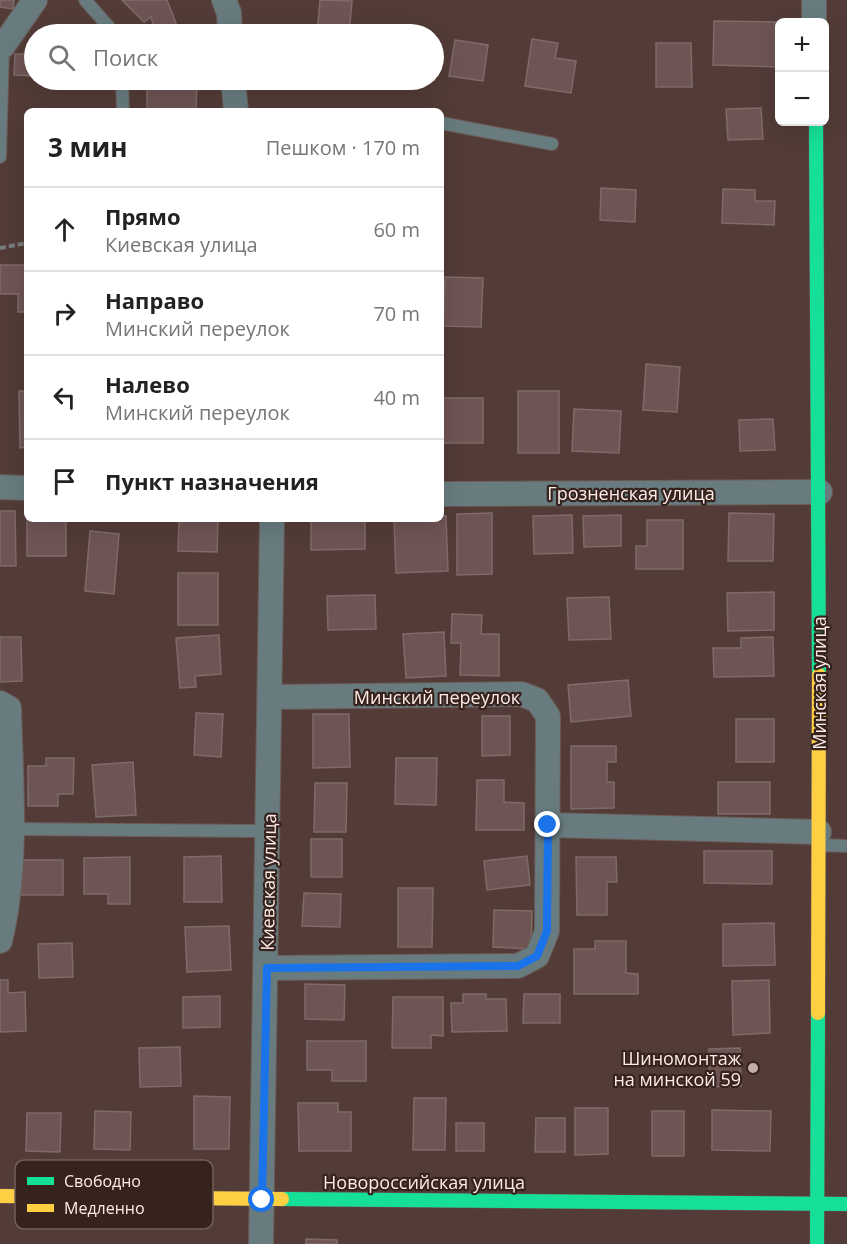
<!DOCTYPE html>
<html lang="ru">
<meta charset="utf-8">
<style>
:root{--surface:#fff;--page:#f6f6f6;--text:#222;--muted:#767676;--line:#e0e0e0}
body{margin:0;font-family:"Open Sans",sans-serif;background:var(--page);color:var(--text)}
.controls{position:absolute;right:18px;top:18px;display:grid;overflow:hidden;border-radius:9px;box-shadow:0 6px 24px #0002}
.controls button{width:54px;height:54px;display:grid;place-items:center;padding:0;border:0;border-bottom:2px solid var(--line);background:var(--surface);color:var(--text);font:30px sans-serif}
.stop{position:absolute;width:18px;height:18px;margin:-14px;border:4px solid #1a73e8;border-radius:50%;background:#fff}
.stop.end{background:#1a73e8;border-color:#fff;box-shadow:0 2px 6px #0008}
.list{margin:0;padding:0;list-style:none}
h2{display:flex;justify-content:space-between;align-items:center;height:78px;margin:0;padding:0 24px;font-size:26px}
h2 small{font-size:20px;font-weight:400;color:var(--muted)}
.list li{display:grid;grid-template-columns:39px 1fr auto;gap:18px;align-items:center;box-sizing:border-box;height:84px;padding:0 24px;border-top:2px solid var(--line)}
.list b{display:block;font-size:22px;white-space:nowrap}
.list p{margin:0;font-size:20px;white-space:nowrap;color:var(--muted)}
.list em{font-size:20px;font-style:normal;color:var(--muted)}
.icon{flex:none;width:33px;height:33px;fill:none;stroke:currentColor;stroke-width:2;stroke-linecap:round;stroke-linejoin:round}
.map{position:relative;flex:none;width:847px;height:1244px;overflow:hidden}
.search{position:absolute;background:var(--surface);box-shadow:0 6px 24px #0002;left:24px;top:24px;width:420px;height:66px;display:flex;align-items:center;gap:15px;box-sizing:border-box;padding:0 21px;border-radius:33px;color:var(--muted);font-size:22px}
.panel{position:absolute;background:var(--surface);box-shadow:0 6px 24px #0002;left:24px;top:108px;width:420px;height:414px;border-radius:9px}
.map>svg:first-child{display:block}
</style>
<div class="map">
<svg width="847" height="1244" viewBox="0 0 847 1244">
<rect width="100%" height="100%" fill="#533c37"/>
<g fill="#6f5454" stroke="#7e6b69" stroke-width="1.5">
<path d="M0,0H14L13,9L0,7Z"/>
<path d="M122,0H167L177,26H197V34H148V27H154L151,17L144,22Z"/>
<path d="M320,0L352,1L349,34H317Z"/>
<path d="M714,21L783,22H780V67L713,65Z"/>
<path d="M532,39L558,43L555,58L576,61L571,93L525,86Z"/>
<path d="M455,40L488,45L483,81L449,76Z"/>
<path d="M656,43H691L692,87H656Z"/>
<path d="M15,54H34V76L14,75Z"/>
<path d="M147,80H197L196,111H147Z"/>
<path d="M761,108L763,139L728,140L726,109Z"/>
<path d="M601,188L636,190L635,222L600,220Z"/>
<path d="M723,189L755,190V201H775L774,225L722,223Z"/>
<path d="M0,265H27V312H18V294H0Z"/>
<path d="M445,277L483,278L481,327L443,326Z"/>
<path d="M646,364L680,367L677,412L643,410Z"/>
<path d="M19,391H27V447L20,448Z"/>
<rect x="518" y="391" width="41" height="62"/>
<rect x="442" y="398" width="41" height="45"/>
<path d="M574,409L621,411L619,453L572,451Z"/>
<path d="M773,419L775,450L740,451L739,420Z"/>
<path d="M0,511H15L16,566H0Z"/>
<path d="M492,513V574L457,575V514Z"/>
<path d="M729,513L774,514L773,561H728Z"/>
<path d="M27,515V519H66V556H27Z"/>
<path d="M572,515L573,553L534,554L533,516Z"/>
<path d="M621,515V546L584,547L583,516Z"/>
<path d="M441,516H446L448,571L396,573L394,519H441Z"/>
<path d="M179,519H218L217,552L178,551Z"/>
<path d="M311,519H365V549L311,550Z"/>
<path d="M647,520H683V569H636V546H647Z"/>
<path d="M90,531L119,534L114,594L85,591Z"/>
<rect x="178" y="573" width="40" height="52"/>
<path d="M774,592V630L728,631L727,593Z"/>
<path d="M375,595L376,629L328,630L327,596Z"/>
<path d="M609,597L611,639L569,640L567,598Z"/>
<path d="M452,614L482,615L481,634H499V676L460,675L461,643H451Z"/>
<path d="M444,632L446,676L406,678L403,634Z"/>
<path d="M219,635L221,674L195,676L196,687L180,688L176,638Z"/>
<path d="M0,637H21L22,681L0,682Z"/>
<path d="M773,637L774,676L714,677L713,648H741V638Z"/>
<path d="M628,680L631,716L571,722L568,685Z"/>
<path d="M196,713L223,714L221,757L194,755Z"/>
<path d="M313,714H349L350,767L313,768Z"/>
<path d="M482,716H510V755L482,756Z"/>
<rect x="736" y="719" width="38" height="43"/>
<path d="M571,746H616V762H607V782H614V808L571,809Z"/>
<path d="M46,758H74L73,794H58V806H28V766H46Z"/>
<path d="M396,758H437L436,805L395,804Z"/>
<path d="M133,762L136,815L96,817L92,765Z"/>
<path d="M477,780H504V802L524,803V830H476Z"/>
<rect x="718" y="782" width="52" height="32"/>
<path d="M315,783H347L346,832H314Z"/>
<rect x="311" y="839" width="31" height="38"/>
<path d="M704,851H772V884L704,883Z"/>
<path d="M221,856L222,902H184V857Z"/>
<path d="M527,856L530,885L487,890L484,861Z"/>
<path d="M130,857V904H108V894H84V858Z"/>
<path d="M576,857H616L617,882H607V915H577Z"/>
<path d="M18,860H63V895H19Z"/>
<path d="M398,888H433L432,947H398Z"/>
<path d="M304,893L341,894L340,927L302,926Z"/>
<path d="M494,910L532,911L531,949L493,947Z"/>
<path d="M774,923L775,965L723,966V924Z"/>
<path d="M229,926L231,970L187,972L185,927Z"/>
<path d="M595,941H626V973L638,974V994H574V949H595Z"/>
<path d="M72,943L73,977L39,978L38,944Z"/>
<path d="M0,980H8V993L25,992L26,1031L0,1032Z"/>
<path d="M769,980L770,1033L733,1035L732,981Z"/>
<path d="M305,984L345,985L344,1020L305,1019Z"/>
<path d="M463,994H486V999H506L507,1031L452,1032L451,1003H463Z"/>
<path d="M524,994H560V1023H523Z"/>
<path d="M220,996V1027L183,1028V997Z"/>
<path d="M393,997H443V1036L431,1035V1048H392Z"/>
<path d="M307,1041H366V1081H332V1070H307Z"/>
<path d="M180,1047L181,1086L140,1087L139,1048Z"/>
<path d="M740,1048L741,1086L709,1087V1049Z"/>
<path d="M194,1096L230,1097L229,1149H194Z"/>
<path d="M414,1098H446L445,1150H413Z"/>
<path d="M298,1103H338V1112H351V1151H299Z"/>
<path d="M575,1108H608V1154L575,1155Z"/>
<path d="M712,1110L771,1111L770,1151L712,1150Z"/>
<path d="M95,1111L131,1112L130,1150L94,1149Z"/>
<rect x="652" y="1111" width="32" height="45"/>
<path d="M27,1113H61L60,1152L26,1151Z"/>
<path d="M536,1118H565V1152H535Z"/>
<rect x="456" y="1123" width="28" height="28"/>
<path d="M306,1239L337,1240V1244H306Z"/>
</g>
<g fill="none" stroke-linecap="round" stroke-linejoin="round">
<defs>
<g id="lane">
<path d="M85,0L115,34"/>
<path d="M122,80L123,111"/>
<path d="M441,123L552,144"/>
<path d="M0,157L3,46"/>
<path d="M13,829L269,831"/>
<path d="M820,845L847,846"/>
</g>
<g id="street">
<path d="M224,0L229,13L230,34"/>
<path d="M814,0V22"/>
<path d="M0,46H3L35,0"/>
<path d="M233,80L236,111"/>
<path d="M0,487L27,488"/>
<path d="M441,494L820,492"/>
<path d="M0,703L9,708C11,785 18,866 0,941"/>
<path d="M548,825L819,832"/>
<path d="M267,968L518,966L537,956L547,931L548,716L537,700L521,694L270,697"/>
<path d="M261,1244L272,519"/>
</g>
<g id="fast">
<path d="M816,122L819,675"/>
<path d="M282,1199L847,1204"/>
<path d="M817,1244L818,1013"/>
</g>
<g id="slow">
<path d="M818,1013L819,675"/>
<path d="M0,1196L282,1199"/>
</g>
</defs>
<use href="#lane" stroke="#6c5a56" stroke-width="14"/>
<use href="#street" stroke="#6c5a56" stroke-width="26"/>
<use href="#fast" stroke="#6c5a56" stroke-width="15"/>
<use href="#slow" stroke="#6c5a56" stroke-width="15"/>
<path stroke="#787e7f" stroke-width="4" stroke-dasharray="6 3" stroke-linecap="butt" d="M0,248L27,243"/>
<use href="#lane" stroke="#687c80" stroke-width="12"/>
<use href="#street" stroke="#687c80" stroke-width="24"/>
<use href="#fast" stroke="#16e098" stroke-width="14"/>
<use href="#slow" stroke="#ffcf43" stroke-width="14"/>
</g>
<g fill="none" stroke-linecap="round" stroke-linejoin="round">
<path stroke="#1a73e8" stroke-width="8" d="M262,1200L267,968L518,966L537,956L547,931L548,825"/>
</g>
<circle fill="#c1aea9" stroke="#37231e" stroke-width="2" cx="753" cy="1068" r="6"/>
<g text-anchor="middle" dominant-baseline="central" stroke-width="4.5" stroke-linejoin="round" paint-order="stroke">
<g font-size="18" fill="#fcebe7" stroke="#37231e">
<text x="631" y="493">Грозненская улица</text>
<text transform="translate(819 683) rotate(-90)">Минская улица</text>
<text x="437" y="697">Минский переулок</text>
<text transform="translate(268 882) rotate(-89)">Киевская улица</text>
<text x="424" y="1182">Новороссийская улица</text>
</g>
<g font-size="18" fill="#fcebe7" stroke="#37231e" text-anchor="end">
<text x="741" y="1058">Шиномонтаж<tspan x="741" dy="21">на минской 59</tspan></text>
</g>
</g>
<rect x="15" y="1160" width="198" height="69" rx="9" fill="#37231e" stroke="#725f5a" stroke-width="1.5"/>
<rect x="27" y="1177" width="27" height="8" fill="#16e098"/>
<rect x="27" y="1204" width="27" height="8" fill="#ffcf43"/>
<g font-size="16" fill="#fcebe7">
<text x="64" y="1187">Свободно</text>
<text x="64" y="1214">Медленно</text>
</g>
</svg>
<div class="controls">
<button>+</button>
<button>−</button>
</div>
<div class="stop" style="left:262px;top:1200px"></div>
<div class="stop end" style="left:548px;top:825px"></div>
<div class="search"><svg class="icon" aria-label="search" viewBox="0 0 24 24"><circle cx="10" cy="10" r="6"/><path d="M15 15l6 6"/></svg>Поиск</div>
<section class="panel">
<h2>3 мин<small>Пешком · 170 m</small></h2>
<ul class="list">
<li><svg class="icon" aria-label="ahead" viewBox="0 0 24 24"><path d="M12 20V5M6 11l6-6 6 6"/></svg><div><b>Прямо</b><p>Киевская улица</p></div><em>60 m</em></li>
<li><svg class="icon" aria-label="right" viewBox="0 0 24 24"><path d="M7 20v-9h11M14 6l5 5-5 5"/></svg><div><b>Направо</b><p>Минский переулок</p></div><em>70 m</em></li>
<li><svg class="icon" aria-label="left" viewBox="0 0 24 24"><path d="M17 20v-9H6M10 6l-5 5 5 5"/></svg><div><b>Налево</b><p>Минский переулок</p></div><em>40 m</em></li>
<li><svg class="icon" aria-label="arrive" viewBox="0 0 24 24"><path d="M6 21V4h12l-3 4 3 4H6"/></svg><div><b>Пункт назначения</b></div></li>
</ul>
</section>
</div>
